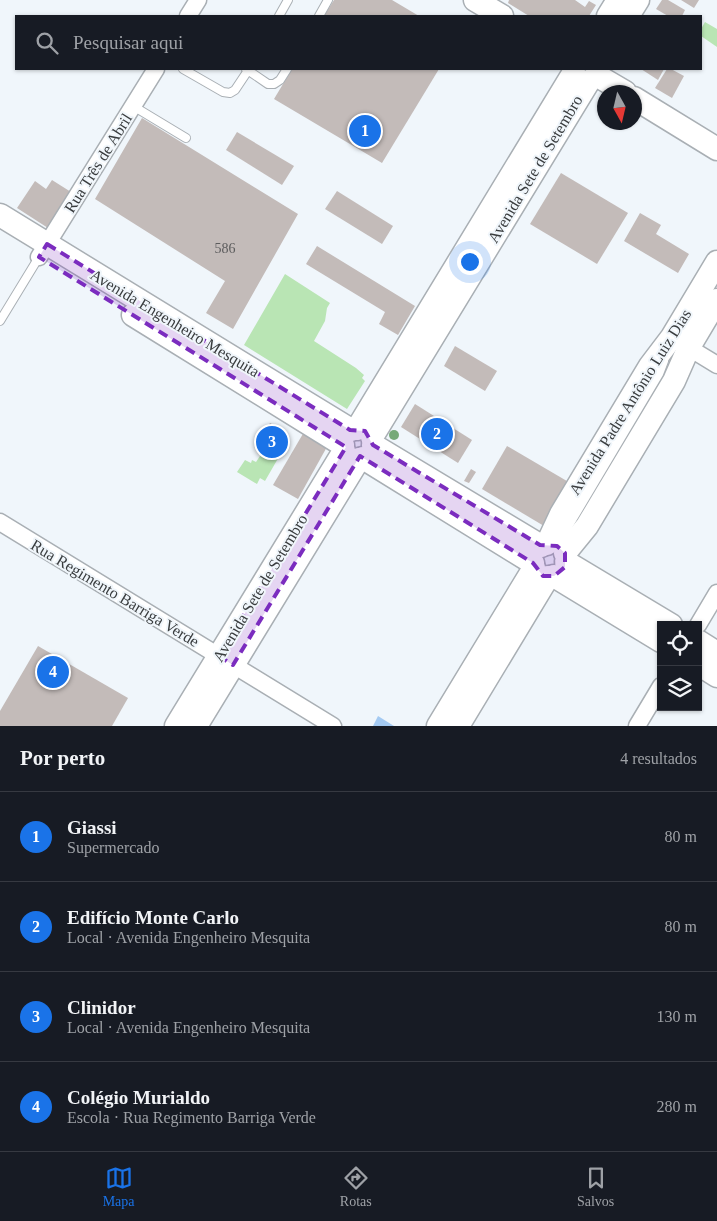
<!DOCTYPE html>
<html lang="pt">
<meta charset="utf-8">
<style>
:root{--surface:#171b24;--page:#20242c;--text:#f1f3f6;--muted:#9ea1a6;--line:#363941;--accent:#1a73e8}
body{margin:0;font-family:Georgia,serif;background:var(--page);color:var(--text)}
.controls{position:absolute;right:15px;bottom:15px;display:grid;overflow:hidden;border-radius:0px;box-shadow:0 1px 4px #0004}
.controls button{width:45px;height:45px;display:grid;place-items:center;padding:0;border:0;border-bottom:1px solid var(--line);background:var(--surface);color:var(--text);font:25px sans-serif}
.compass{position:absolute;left:597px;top:85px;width:45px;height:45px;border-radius:50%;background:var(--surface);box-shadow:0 1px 4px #0004;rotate:172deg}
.you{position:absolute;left:469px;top:261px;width:18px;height:18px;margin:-12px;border:4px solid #fff;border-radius:50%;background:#1a73e8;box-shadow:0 0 0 8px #1a73e833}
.badge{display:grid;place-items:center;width:32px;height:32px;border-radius:50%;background:var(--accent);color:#fff;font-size:16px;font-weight:700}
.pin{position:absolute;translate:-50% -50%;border:2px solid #fff;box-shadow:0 1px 5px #0006}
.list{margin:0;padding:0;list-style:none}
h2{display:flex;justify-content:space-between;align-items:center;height:65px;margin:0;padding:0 20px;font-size:21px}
h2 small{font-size:16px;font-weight:400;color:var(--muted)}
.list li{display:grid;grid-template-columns:32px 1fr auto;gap:15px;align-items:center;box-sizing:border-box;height:90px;padding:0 20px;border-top:1px solid var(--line)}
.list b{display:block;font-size:19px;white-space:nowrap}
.list p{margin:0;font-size:16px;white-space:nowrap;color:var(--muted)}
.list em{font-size:16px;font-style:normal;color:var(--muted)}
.icon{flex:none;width:28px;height:28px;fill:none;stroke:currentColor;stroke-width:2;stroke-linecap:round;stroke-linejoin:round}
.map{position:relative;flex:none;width:717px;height:726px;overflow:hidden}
.search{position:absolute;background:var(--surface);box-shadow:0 1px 4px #0004;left:15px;right:15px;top:15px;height:55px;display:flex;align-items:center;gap:12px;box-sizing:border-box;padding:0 18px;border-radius:0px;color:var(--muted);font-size:19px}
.sheet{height:425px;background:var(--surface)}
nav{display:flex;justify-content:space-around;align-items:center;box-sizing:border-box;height:70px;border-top:1px solid var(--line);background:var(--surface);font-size:14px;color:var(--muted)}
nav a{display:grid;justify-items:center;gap:2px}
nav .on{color:var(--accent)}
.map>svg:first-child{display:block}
</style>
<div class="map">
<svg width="717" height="726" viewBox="0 0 717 726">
<rect width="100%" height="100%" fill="#f0f6fb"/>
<g fill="#b9e5b4">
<path d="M705,22L717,29V47L701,36V29Z"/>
<path d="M285,274L330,303L327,308L325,321L314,341L356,368L364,375L362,378L365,381L347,409L244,345Z"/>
<path d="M277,453L280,455L265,481L260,478L257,484L237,472L245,460L251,463L252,460L256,462L260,456L268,460L271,455Z"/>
</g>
<path fill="#a4caf2" d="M378,716L394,726H373Z"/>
<g fill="#c3bbb9">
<path d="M334,0H392L419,16H324Z"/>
<path d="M509,0H575L585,7L589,1L596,5L589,16H529L508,3Z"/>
<path d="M662,0H668L685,10L682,16H668L656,9Z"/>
<path d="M681,0H699L694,8Z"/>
<path d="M292,69H439L382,163L274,99Z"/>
<path d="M641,69H664L658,80Z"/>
<path d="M667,69H671L684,76L672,98L655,88Z"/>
<path d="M142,118L298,214L233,329L206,313L225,281L95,199Z"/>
<path d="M237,132L294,166L282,185L226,150Z"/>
<path d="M561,173L628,213L597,264L530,224Z"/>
<path d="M52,180L71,192L48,228L17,208L35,181L46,189Z"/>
<path d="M337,191L393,226L382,244L325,209Z"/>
<path d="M640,213L661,225L656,234L689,254L678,273L624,241Z"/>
<path d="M317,246L415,306L398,335L379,324L385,312L306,264Z"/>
<path d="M455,346L497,371L485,391L444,366Z"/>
<path d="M415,404L472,440L458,463L401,427Z"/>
<path d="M270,423L283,430L281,433L287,436L275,458L256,447Z"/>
<path d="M304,432L328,445L298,499L273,485Z"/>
<path d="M507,446L572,484L544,526L482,489Z"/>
<path d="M471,469L476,472L469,483L464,481Z"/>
<path d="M38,646L128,698L112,726H0V711Z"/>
</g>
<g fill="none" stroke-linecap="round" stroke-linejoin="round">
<defs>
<g id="lane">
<path d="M279,16L288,0"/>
<path d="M319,16L328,0"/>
<path d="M183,69L223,92L230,93L235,90L249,69"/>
<path d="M246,69L268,84H274L280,80L287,69"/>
<path d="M133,106L186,138"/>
<path d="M0,321L39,257"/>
<path d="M559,542L659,374L664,361"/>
</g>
<g id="street">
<path d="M188,16L198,0"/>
<path d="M39,257L156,69"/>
<path d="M681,343L717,365"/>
<path d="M0,522L333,726"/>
<path d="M698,625L717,593"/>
<path d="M637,726L661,686"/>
</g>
<g id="secondary">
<path d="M475,0L502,16"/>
<path d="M608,16L618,0"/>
<path d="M628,16L638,0"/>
<path d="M596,75L625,92"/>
<path d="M634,98L717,149"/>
<path d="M0,215L351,430"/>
<path d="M133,315L343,445"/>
<path d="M357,429L574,72"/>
<path d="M372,437L589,81"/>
<path d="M373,445L541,546"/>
<path d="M363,458L533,563"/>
<path d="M547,544L561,514L650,366L672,337L717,262"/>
<path d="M565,553L587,526L674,381L689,347L717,300"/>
<path d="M566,562L671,625"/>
<path d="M554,576L661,641"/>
<path d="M698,641L717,653"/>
<path d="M698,664L717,676"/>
<path d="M176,726L344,451"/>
<path d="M196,726L359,459"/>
<path d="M438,726L534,568"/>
<path d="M458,726L548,577"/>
</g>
</defs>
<use href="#lane" stroke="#a9afb4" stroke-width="10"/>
<use href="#street" stroke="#a9afb4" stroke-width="19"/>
<use href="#secondary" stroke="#a9afb4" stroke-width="25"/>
<use href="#lane" stroke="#fff" stroke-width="8"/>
<use href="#street" stroke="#fff" stroke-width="16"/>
<use href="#secondary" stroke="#fff" stroke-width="22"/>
</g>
<circle fill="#76a978" cx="394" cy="435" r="5"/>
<path fill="#7b2cbf" fill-opacity="0.2" stroke="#7b2cbf" stroke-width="4" stroke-dasharray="10 6" stroke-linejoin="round" d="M47,244L350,430L365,431L373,445L540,545L557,546L565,553V567L554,576H543L533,563L360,456L233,665L219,656L346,447L39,257Z"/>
<g text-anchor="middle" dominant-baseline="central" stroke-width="4" stroke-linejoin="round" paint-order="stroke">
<g font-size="14" fill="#5c5c5d">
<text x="225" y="248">586</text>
</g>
<g font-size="16" fill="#393c3e" stroke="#f0f6fb">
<text transform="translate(98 163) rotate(-58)">Rua Três de Abril</text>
<text transform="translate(535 169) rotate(-59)">Avenida Sete de Setembro</text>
<text transform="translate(175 323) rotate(31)">Avenida Engenheiro Mesquita</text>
<text transform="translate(630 402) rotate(-58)">Avenida Padre Antônio Luiz Dias</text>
<text transform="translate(260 588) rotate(-59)">Avenida Sete de Setembro</text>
<text transform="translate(115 593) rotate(31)">Rua Regimento Barriga Verde</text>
</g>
</g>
</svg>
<div class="controls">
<button><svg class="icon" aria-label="locate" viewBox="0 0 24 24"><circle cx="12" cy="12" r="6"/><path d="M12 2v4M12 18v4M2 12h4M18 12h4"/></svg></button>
<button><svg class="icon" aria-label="layers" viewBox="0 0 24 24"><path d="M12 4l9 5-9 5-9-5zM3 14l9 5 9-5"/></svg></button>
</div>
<svg class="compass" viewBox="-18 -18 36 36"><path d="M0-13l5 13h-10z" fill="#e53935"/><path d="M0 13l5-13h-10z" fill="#9ea1a6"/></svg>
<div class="you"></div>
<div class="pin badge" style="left:365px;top:131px">1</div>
<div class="pin badge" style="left:437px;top:434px">2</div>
<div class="pin badge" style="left:272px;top:442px">3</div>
<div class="pin badge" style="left:53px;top:672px">4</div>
<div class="search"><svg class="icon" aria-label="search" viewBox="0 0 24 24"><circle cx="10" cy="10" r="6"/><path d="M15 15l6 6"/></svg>Pesquisar aqui</div>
</div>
<section class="sheet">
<h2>Por perto<small>4 resultados</small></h2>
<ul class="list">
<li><span class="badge">1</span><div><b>Giassi</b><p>Supermercado</p></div><em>80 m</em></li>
<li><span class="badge">2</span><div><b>Edifício Monte Carlo</b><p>Local · Avenida Engenheiro Mesquita</p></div><em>80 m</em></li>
<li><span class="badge">3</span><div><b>Clinidor</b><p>Local · Avenida Engenheiro Mesquita</p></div><em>130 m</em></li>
<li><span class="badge">4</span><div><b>Colégio Murialdo</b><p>Escola · Rua Regimento Barriga Verde</p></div><em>280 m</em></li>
</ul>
</section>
<nav>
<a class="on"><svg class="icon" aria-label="map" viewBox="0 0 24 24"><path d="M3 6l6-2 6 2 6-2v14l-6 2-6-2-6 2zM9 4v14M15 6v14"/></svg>Mapa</a>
<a><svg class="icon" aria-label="directions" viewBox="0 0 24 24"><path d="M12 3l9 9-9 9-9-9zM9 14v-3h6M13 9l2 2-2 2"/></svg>Rotas</a>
<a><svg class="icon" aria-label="saved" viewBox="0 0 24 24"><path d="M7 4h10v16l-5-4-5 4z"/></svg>Salvos</a>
</nav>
